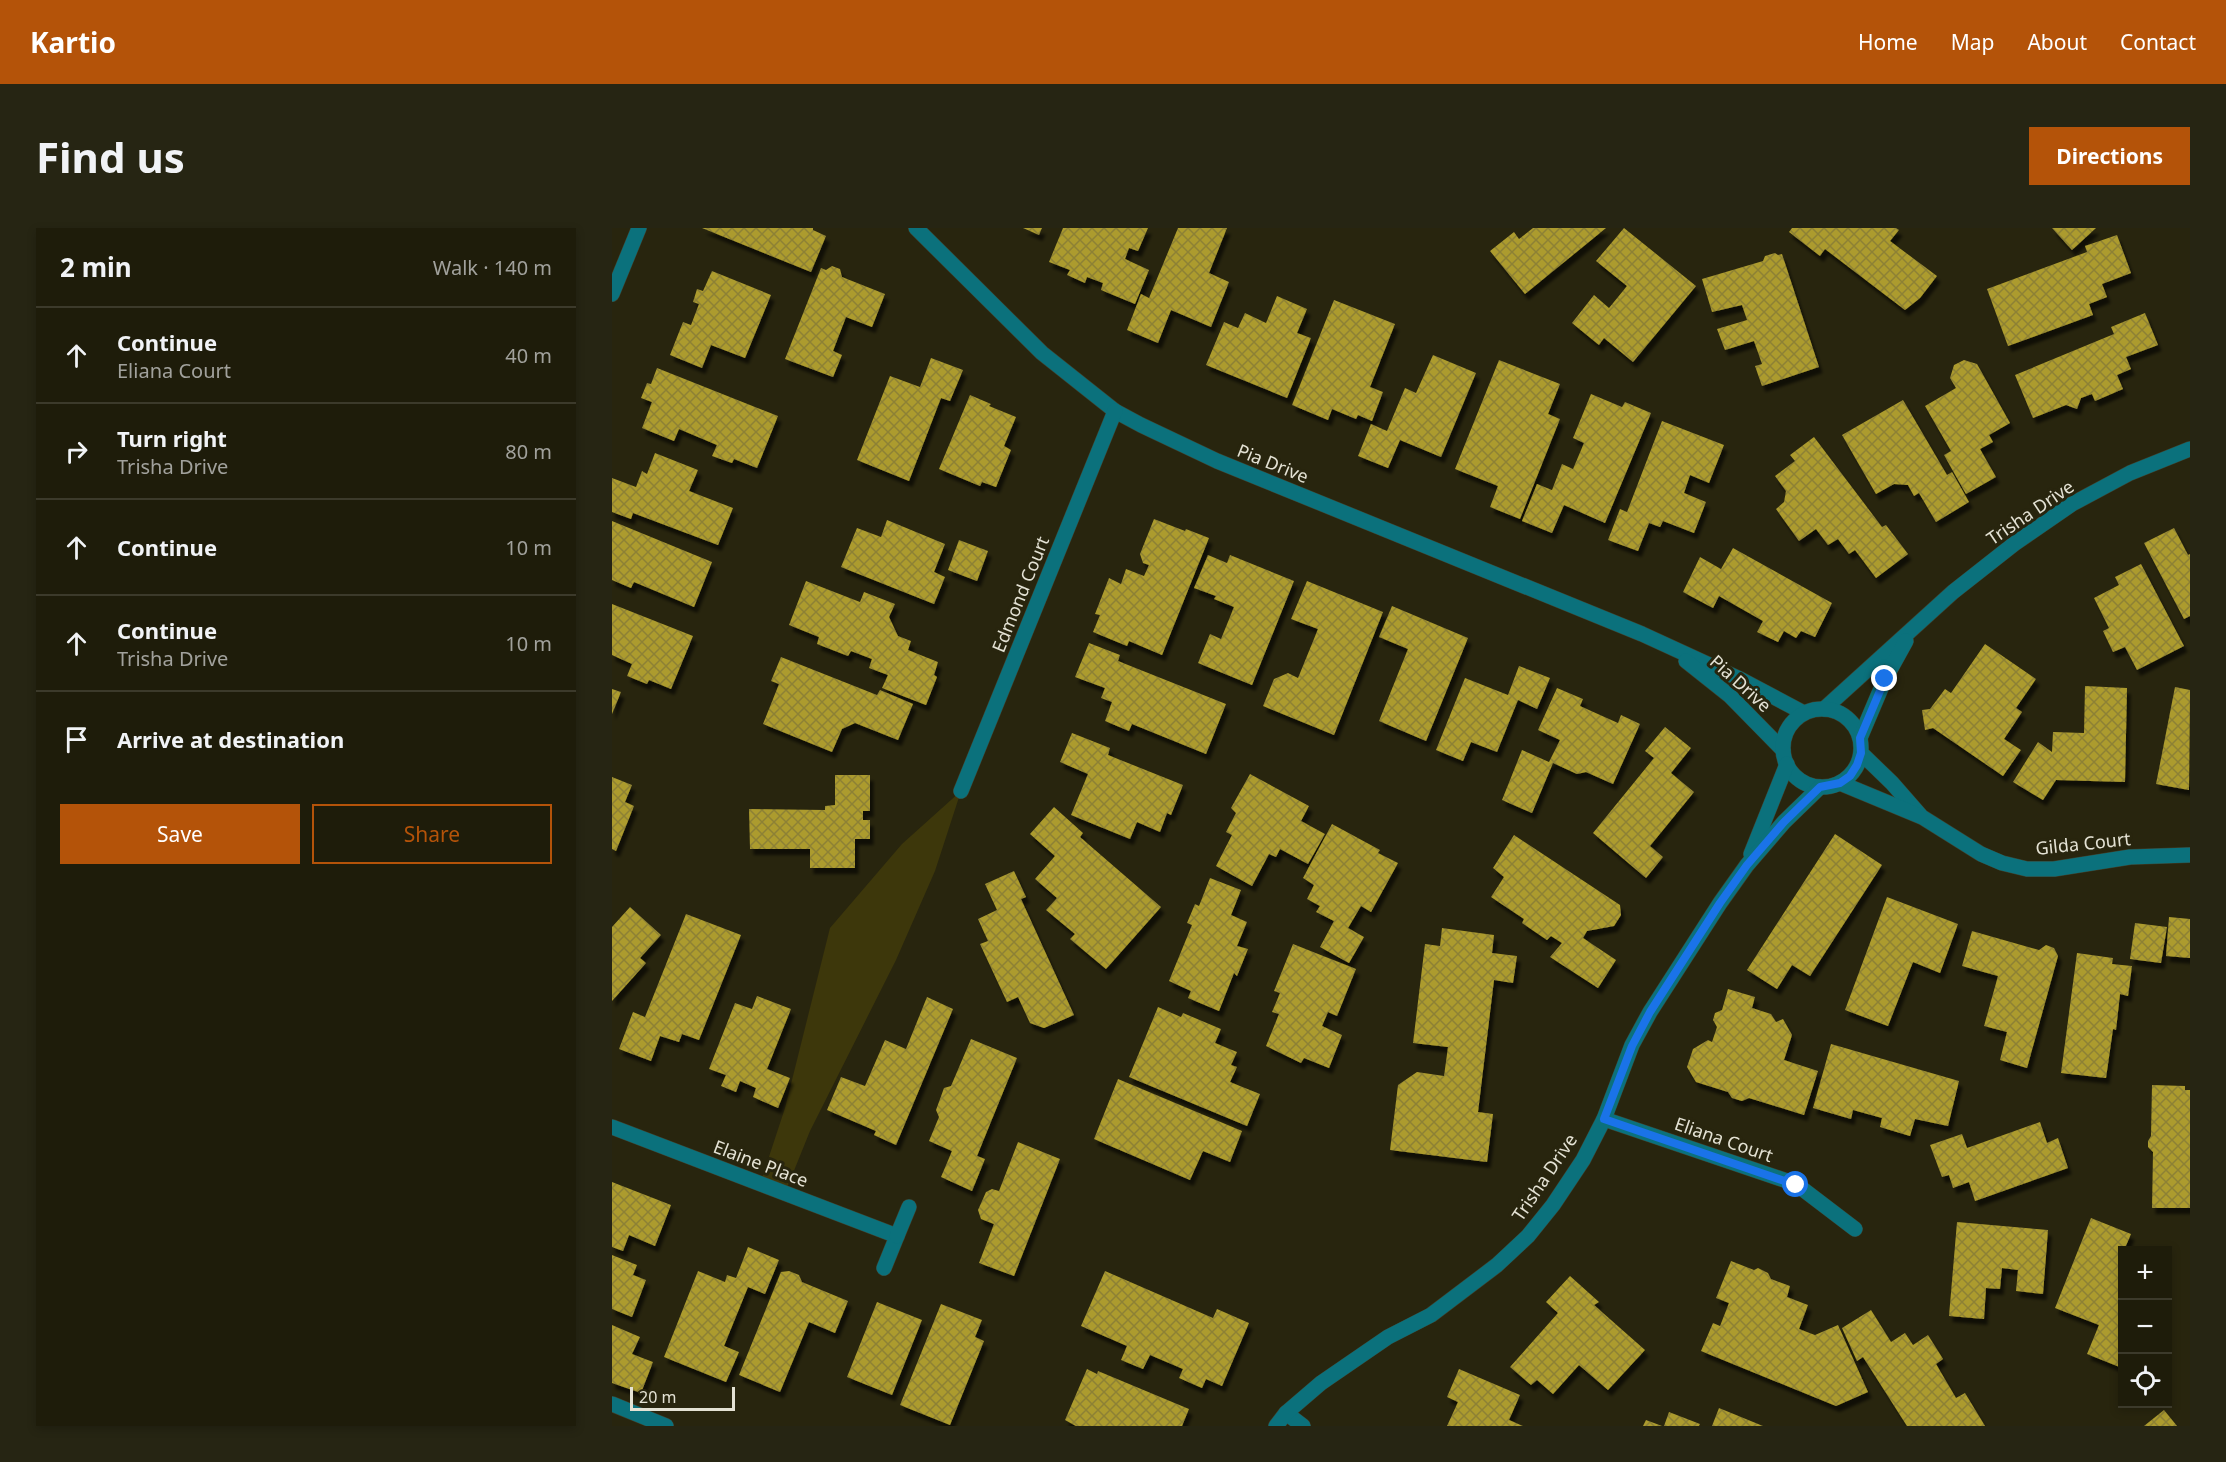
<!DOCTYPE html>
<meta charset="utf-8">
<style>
:root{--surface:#1e1c0a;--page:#262513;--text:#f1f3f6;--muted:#a1a19c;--line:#3c3a2b;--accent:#b45309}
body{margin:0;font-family:"Noto Sans",sans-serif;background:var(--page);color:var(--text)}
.controls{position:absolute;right:18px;bottom:18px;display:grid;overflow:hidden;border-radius:0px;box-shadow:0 3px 9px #0003}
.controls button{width:54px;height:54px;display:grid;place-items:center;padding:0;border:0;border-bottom:2px solid var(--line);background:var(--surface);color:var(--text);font:30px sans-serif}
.scale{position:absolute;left:18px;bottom:15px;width:105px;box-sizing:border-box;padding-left:6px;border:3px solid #e4e2d4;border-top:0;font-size:16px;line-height:21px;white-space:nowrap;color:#e4e2d4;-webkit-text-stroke:4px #28250e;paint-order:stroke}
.stop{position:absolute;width:18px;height:18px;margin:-14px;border:4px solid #1a73e8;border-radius:50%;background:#fff}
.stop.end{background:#1a73e8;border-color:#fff;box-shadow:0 2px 6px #0008}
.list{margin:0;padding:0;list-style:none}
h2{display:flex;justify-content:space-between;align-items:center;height:78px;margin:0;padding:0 24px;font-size:26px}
h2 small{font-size:20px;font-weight:400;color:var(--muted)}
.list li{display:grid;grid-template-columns:39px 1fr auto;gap:18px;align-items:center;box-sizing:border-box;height:96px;padding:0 24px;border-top:2px solid var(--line)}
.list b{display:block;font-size:22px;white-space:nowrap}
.list p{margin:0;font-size:20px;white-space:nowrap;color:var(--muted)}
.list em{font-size:20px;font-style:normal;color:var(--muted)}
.actions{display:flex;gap:12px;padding:18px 24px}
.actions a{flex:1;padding:14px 0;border:2px solid var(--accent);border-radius:0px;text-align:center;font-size:21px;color:var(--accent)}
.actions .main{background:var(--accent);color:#fff}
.icon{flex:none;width:33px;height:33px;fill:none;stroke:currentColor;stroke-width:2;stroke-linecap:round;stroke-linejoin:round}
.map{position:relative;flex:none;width:1578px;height:1198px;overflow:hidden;border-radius:0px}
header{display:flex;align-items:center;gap:36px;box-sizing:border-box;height:84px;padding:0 30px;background:var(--accent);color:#fff}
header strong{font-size:28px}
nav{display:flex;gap:33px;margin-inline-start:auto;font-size:21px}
.intro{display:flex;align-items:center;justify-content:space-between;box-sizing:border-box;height:144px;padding:0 36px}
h1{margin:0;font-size:42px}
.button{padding:15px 27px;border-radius:0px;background:var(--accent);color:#fff;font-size:21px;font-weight:700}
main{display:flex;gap:36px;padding:0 36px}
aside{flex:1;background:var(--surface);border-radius:0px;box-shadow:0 3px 9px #0003}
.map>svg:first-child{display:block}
</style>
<header>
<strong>Kartio</strong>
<nav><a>Home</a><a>Map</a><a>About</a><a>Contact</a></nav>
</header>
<div class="intro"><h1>Find us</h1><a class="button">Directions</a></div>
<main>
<aside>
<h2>2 min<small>Walk · 140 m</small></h2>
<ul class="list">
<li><svg class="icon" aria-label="ahead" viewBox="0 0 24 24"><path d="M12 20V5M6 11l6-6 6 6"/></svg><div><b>Continue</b><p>Eliana Court</p></div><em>40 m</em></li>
<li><svg class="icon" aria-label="right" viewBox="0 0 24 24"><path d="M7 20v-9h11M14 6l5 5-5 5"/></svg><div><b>Turn right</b><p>Trisha Drive</p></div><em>80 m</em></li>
<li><svg class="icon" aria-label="ahead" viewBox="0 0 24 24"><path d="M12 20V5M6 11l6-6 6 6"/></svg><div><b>Continue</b></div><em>10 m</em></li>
<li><svg class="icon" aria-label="ahead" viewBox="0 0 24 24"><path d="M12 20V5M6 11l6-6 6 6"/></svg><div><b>Continue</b><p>Trisha Drive</p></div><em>10 m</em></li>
<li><svg class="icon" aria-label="arrive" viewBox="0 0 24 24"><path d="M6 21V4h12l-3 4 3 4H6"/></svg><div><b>Arrive at destination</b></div></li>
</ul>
<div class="actions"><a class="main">Save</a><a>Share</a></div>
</aside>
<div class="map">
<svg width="1578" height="1198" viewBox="0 0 1578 1198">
<defs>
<pattern id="building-cross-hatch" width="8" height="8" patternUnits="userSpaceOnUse" patternTransform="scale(1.5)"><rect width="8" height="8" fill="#ac9b2f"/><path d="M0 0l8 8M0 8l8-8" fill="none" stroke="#8d8134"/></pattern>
<filter id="shadow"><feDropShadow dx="3.5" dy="6" stdDeviation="1.5" flood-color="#0009"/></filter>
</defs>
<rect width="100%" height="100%" fill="#28250e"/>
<path fill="#3d370b" d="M349,563L323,643L284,732L198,903L173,965L148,956L173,880L218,700L290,616Z"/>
<g fill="url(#building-cross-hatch)" filter="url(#shadow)">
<path d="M90,0H201V2L214,8L199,44Z"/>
<path d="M411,0H430L427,7Z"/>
<path d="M451,0H536L526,23L517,20L513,31L537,42L523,76L489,62L491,55L475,49L473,55L455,47L458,42L437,34Z"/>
<path d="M566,0H615L597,45L617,54L599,99L559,82L546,115L515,102L529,66L537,70Z"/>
<path d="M921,0H994L913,66L878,23L902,4L907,11Z"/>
<path d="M1012,0L1084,58L1021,134L992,110L987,117L960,95L982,67L997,80L1015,58L984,33Z"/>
<path d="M1180,0H1284L1287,2L1278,13L1325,48L1308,70L1293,82L1213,21L1208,28L1177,4Z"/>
<path d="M1440,0H1484L1460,22Z"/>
<path d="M1505,7L1519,45L1490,56L1495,69L1477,76L1481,87L1396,118L1375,61L1475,24L1473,18Z"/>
<path d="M1163,25L1166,27L1170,26L1207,139L1150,158L1143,138L1150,136L1142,113L1113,122L1105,101L1135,92L1130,77L1100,84L1090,51L1151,33L1153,28Z"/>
<path d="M220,38L228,41L230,49L273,66L260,99L234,89L221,123L230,127L221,149L173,131L209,40L214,42Z"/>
<path d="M100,43L159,67L133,130L99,117L90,140L58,127L71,94L79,97L87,76L81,74L85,61L91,63Z"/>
<path d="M665,68L695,81L685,105L699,110L675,170L594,137L612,94L626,100L633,85L654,95Z"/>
<path d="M722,72L783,96L758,159L771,164L760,193L746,187L744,191L720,181L716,192L680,177Z"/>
<path d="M1533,85L1546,117L1514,129L1519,141L1505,147L1511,161L1483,173L1480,166L1469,170L1465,181L1454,177L1421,190L1403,147L1502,106L1499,99Z"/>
<path d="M821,127L864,145L829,229L788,212L776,240L746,228L759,196L775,203L793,160L804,165Z"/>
<path d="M319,130L351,142L338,173L329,170L297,253L245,232L278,148L308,159Z"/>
<path d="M887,132L948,156L936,186L948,191L908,291L878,279L886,258L843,241Z"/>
<path d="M1352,132L1365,136L1398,195L1377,207L1381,214L1368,221L1384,249L1354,266L1332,227L1339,223L1313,178L1344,160L1338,150L1342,137Z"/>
<path d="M45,140L166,188L145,240L122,231L120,235L100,228L105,217L67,201L62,213L30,200L40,174L29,170L35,155L39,156Z"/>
<path d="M979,166L1010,179L1013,174L1039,185L993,295L952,277L940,305L910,293L925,256L940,262L950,236L961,241L972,215L961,210Z"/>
<path d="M358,167L379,176L377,178L404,189L392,218L399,222L384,259L370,254L368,258L327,241Z"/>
<path d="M1291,172L1335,247L1340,244L1357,274L1324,294L1307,265L1302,268L1296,257L1282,256L1264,266L1230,207Z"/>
<path d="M1050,193L1112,217L1097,255L1078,247L1072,265L1094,274L1082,305L1051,293L1048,299L1037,295L1026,323L996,312L1008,281L1015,284Z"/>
<path d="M1202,209L1270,299L1274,297L1296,326L1264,350L1243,322L1237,326L1226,311L1216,317L1204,301L1187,313L1164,281L1172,274L1174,263L1163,248L1183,233L1178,227Z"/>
<path d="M43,225L86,242L77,263L121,280L106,317L21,285L19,291L0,284V250L24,259L30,243L35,246Z"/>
<path d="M542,291L573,303L574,301L597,310L550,427L517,413L515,418L481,404L488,387L483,386L497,350L509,356L514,341L532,348L537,337L531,335L528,326Z"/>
<path d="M275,292L333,316L322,344L333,349L322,376L229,339L245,300L269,309Z"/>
<path d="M0,293L100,334L82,379L22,354L19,360L0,352Z"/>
<path d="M1562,300L1576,327L1578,326V388L1572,391L1532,315Z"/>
<path d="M347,312L376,323L365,353L336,342Z"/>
<path d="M1121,320L1220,375L1203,409L1189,403L1184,410L1172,403L1166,414L1145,404L1151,393L1107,368L1101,380L1071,364L1088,329L1109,341Z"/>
<path d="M596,327L615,335L618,327L682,353L640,457L586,435L598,406L609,411L622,379L602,371L604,368L582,360Z"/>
<path d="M1529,336L1572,418L1525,442L1513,419L1501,424L1491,403L1497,400L1482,370L1507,357L1503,349Z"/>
<path d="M194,353L248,374L252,364L283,376L277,389L286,408L299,413L296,422L326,434L322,447L325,449L314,477L270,460L276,447L257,440L260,431L239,423L236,428L205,416L207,409L177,397Z"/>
<path d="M695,353L771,384L722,507L651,478L662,451L676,445L686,450L706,401L679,391Z"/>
<path d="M0,376L81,408L59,461L37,452L35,456L15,448L20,436L0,427Z"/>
<path d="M780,378L856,410L814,513L767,493L796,421L767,409Z"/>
<path d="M477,415L508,427L506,433L614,476L594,526L520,496L517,503L493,493L500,474L489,470L493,460L463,449Z"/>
<path d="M1373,416L1424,451L1404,480L1410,484L1392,511L1409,522L1391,548L1321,500L1313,502L1310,482L1318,481L1333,461L1339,465Z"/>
<path d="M169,429L265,467L268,462L301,476L286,512L243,495L230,501L220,524L151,496L167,456L159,453Z"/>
<path d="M907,438L938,450L925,481L906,472L885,524L859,514L851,533L824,522L853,450L896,467Z"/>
<path d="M1473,458L1515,460L1513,554L1444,552L1431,572L1401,554L1426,514L1440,524L1441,504L1472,505Z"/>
<path d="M1563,459L1578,462L1577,562L1544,556Z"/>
<path d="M945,460L971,471L968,478L1006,495L1009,487L1028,496L1001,556L974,544L965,546L941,535L920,585L890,572L910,522L937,534L948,512L926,502Z"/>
<path d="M0,461L9,464L0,486Z"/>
<path d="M1053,499L1079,520L1059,545L1082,564L1038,618L1051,629L1034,650L981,605L1042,530L1033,523Z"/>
<path d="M460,505L498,520L496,527L571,557L559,587L555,585L548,604L525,594L518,611L459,587L476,546L448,534Z"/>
<path d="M638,546L697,578L689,593L713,606L696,636L668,621L664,629L657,626L640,658L604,638L620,607L614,604L624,585L619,580Z"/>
<path d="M223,547H258V583H251V592H258V611H243V640H198V621H138L137,581L213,582V578L223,577Z"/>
<path d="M0,549L20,557L13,574L22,578L4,623L0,621Z"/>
<path d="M442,579L471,605L468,609L549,679L494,741L458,711L463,706L434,682L445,670L423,651L443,628L418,606Z"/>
<path d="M720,596L768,622L766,625L786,635L759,684L749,678L736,700L752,709L737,735L708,719L722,693L704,684L708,678L695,671L702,657L691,650Z"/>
<path d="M1223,606L1270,637L1198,748L1180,737L1165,761L1135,742Z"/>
<path d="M902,607L1008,677L1009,687L1002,698L975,703L971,710L1004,732L986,760L938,729L950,715L939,708L935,712L910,695L912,691L879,669L892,649L881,640Z"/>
<path d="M402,643L414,669L409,671L462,787L432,800L418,795L406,769L395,774L368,716L376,713L366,691L385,682L373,656Z"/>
<path d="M598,650L629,662L619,687L635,694L625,718L636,721L625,748L622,745L607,783L576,770L579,763L557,753L580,697L575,695L583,676L587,678Z"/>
<path d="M1275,669L1346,696L1328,745L1301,734L1276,798L1233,782Z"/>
<path d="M18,679L49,707L28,730L34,735L0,773V699Z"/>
<path d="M74,686L129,707L87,812L70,806L67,814L48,808L39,833L7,821L21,784L33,789Z"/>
<path d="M1557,689L1578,691V730L1554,728Z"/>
<path d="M1523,695L1555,699L1549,735L1518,731Z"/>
<path d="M830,700L882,707L880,725L905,728L901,755L882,752L866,884L881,886L875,934L778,922L786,857L805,844L832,848L836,819L801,815L813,716L828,718Z"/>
<path d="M1360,703L1427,722L1434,717L1442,720L1446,728L1415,840L1388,832L1395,804L1372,798L1386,748L1350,738Z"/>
<path d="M681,716L744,741L725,788L716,784L710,798L730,807L717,840L692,830L689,835L654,818L667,786L660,784L668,765L662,763Z"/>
<path d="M1465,725L1501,730L1500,736L1520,738L1516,768L1508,766L1504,802L1501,801L1494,850L1449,845Z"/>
<path d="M1116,761L1143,769L1140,780L1159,786L1164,794L1171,791L1180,807L1172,832L1206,843L1192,887L1137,870L1130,873L1120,870L1116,864L1084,854L1075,839L1081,821L1096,812L1100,814L1105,799L1101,792L1103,785L1110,782Z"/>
<path d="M145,768L179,781L155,841L178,850L166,880L141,869L144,860L128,853L124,864L109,858L114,847L97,841L123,775L140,781Z"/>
<path d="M315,769L341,781L284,917L262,907L264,903L215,882L229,849L253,858L273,812L294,821Z"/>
<path d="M546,779L569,789L571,785L609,801L603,815L625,824L619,837L625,839L618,854L648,866L635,898L517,849Z"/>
<path d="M359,811L405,830L365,928L373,931L360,963L329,949L340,923L317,913L327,889L324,882L332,860L339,858Z"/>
<path d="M1219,816L1347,853L1336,898L1303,891L1298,908L1268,899L1270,890L1241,882L1239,891L1201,880Z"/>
<path d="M506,851L630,903L618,934L591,923L578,952L482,911Z"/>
<path d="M1540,857L1573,858V862H1578V980H1540L1541,924L1536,919V913L1539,908Z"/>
<path d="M1428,894L1435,915L1446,910L1456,940L1363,973L1357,954L1341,960L1337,947L1330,949L1318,917L1350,906L1355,920Z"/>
<path d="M406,914L448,931L402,1048L367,1035L382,996L369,991L366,982L374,964L380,961L387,963Z"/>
<path d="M0,954L59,977L43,1018L17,1007L11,1023L0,1019Z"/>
<path d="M1479,990L1519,1006L1513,1020L1518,1022H1510V1140L1475,1126L1487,1097L1443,1080Z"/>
<path d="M1345,994L1436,1002L1431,1066L1404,1063L1406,1042L1390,1040L1388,1061L1374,1060L1372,1091L1337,1088Z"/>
<path d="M136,1019L167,1032L153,1066L136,1059L112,1118L127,1124L114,1154L52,1129L86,1043L113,1054L115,1047L124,1050Z"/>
<path d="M0,1027L25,1037L21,1047L34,1052L20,1089L0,1081Z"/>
<path d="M1119,1033L1142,1042L1146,1040L1156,1045L1159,1051L1178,1058L1175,1069L1196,1077L1187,1101L1203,1107L1226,1097L1256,1164L1224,1178L1089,1123L1101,1095L1108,1098L1117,1075L1104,1070Z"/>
<path d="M177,1043L187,1047L190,1054L236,1073L223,1105L197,1094L168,1164L127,1147L169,1044Z"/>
<path d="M493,1043L601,1090L605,1081L637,1095L610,1158L594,1151L590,1160L567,1150L571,1141L538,1127L531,1141L509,1132L515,1118L469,1098Z"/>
<path d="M958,1048L987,1074L982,1077L1033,1122L996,1162L967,1137L941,1166L925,1152L919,1157L898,1139L946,1085L934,1074Z"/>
<path d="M265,1074L310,1092L280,1167L235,1149Z"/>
<path d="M329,1076L370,1092L363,1109L372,1113L338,1197L288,1177Z"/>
<path d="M1259,1082L1279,1114L1293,1105L1301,1117L1316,1107L1331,1131L1324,1136L1344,1170L1353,1165L1373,1198H1295L1251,1129L1245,1133L1230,1100Z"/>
<path d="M0,1097L28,1109L20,1126L41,1134L29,1165L0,1155Z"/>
<path d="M475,1141L485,1146L486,1143L577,1181L570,1198H464L453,1192Z"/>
<path d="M847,1141L908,1167L897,1192L911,1198H835L846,1174L835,1169Z"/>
<path d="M1107,1180L1151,1198H1100Z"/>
<path d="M1552,1182L1565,1198H1532Z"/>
<path d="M1057,1184L1088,1196L1087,1198H1052Z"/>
<path d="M1034,1192L1050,1198H1031Z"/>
</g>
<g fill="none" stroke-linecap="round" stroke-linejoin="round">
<defs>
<path id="lane" d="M0,1176L54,1198"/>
<g id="street">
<path d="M304,0L430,125L503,183L529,197L605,233L1030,406L1128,451L1192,485"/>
<path d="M0,66L27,0"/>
<path d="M1074,433L1118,468L1171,522"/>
<path d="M1212,481L1341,364L1402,316L1460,276L1518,245L1578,221"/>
<circle cx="1210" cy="520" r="39"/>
<path d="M1248,510L1273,451L1294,413"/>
<path d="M1249,525L1280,555L1308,587"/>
<path d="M1228,555L1310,589L1369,626L1390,635L1415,641H1442L1518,629L1578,627"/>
<path d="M349,563L503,183"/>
<path d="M1139,626L1175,536"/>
<path d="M992,891L1184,956L1243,1001"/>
<path d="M0,899L285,1008L272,1040"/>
<path d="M285,1008L297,979"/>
<path d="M674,1185L691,1198"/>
<path d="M664,1198L674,1185L709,1155L776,1109L819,1087L885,1037L916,1008L941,977L971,932L992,891L1020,817L1038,784L1108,675L1135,637L1172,594L1208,559"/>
</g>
</defs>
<use href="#lane" stroke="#423f2a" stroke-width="16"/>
<use href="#street" stroke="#423f2a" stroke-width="16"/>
<use href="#lane" stroke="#0b717c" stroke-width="15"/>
<use href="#street" stroke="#0b717c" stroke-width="15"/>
</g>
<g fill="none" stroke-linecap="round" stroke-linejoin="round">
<path stroke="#1a73e8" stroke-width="8" d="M1184,957L992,891L1020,818L1038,784L1108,675L1135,637L1172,594L1208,559L1228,555L1238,548L1245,537L1249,525L1248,510L1273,451"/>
</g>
<g text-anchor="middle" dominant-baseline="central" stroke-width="6" stroke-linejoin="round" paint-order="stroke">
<g font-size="18" fill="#e4e2d4" stroke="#28250e">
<text transform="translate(661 235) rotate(22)">Pia Drive</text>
<text transform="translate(1418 284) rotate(-34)">Trisha Drive</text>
<text transform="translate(408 366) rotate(-68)">Edmond Court</text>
<text transform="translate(1129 455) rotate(42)">Pia Drive</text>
<text transform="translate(1471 615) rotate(-6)">Gilda Court</text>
<text transform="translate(1112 911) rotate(19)">Eliana Court</text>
<text transform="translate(149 935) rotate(21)">Elaine Place</text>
<text transform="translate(932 949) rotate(-56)">Trisha Drive</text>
</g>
</g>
</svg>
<div class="controls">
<button>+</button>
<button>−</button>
<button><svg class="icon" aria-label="locate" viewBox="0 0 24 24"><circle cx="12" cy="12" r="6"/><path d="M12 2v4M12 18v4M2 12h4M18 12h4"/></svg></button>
</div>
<div class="scale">20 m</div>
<div class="stop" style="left:1184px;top:957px"></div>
<div class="stop end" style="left:1273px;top:451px"></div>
</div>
</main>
